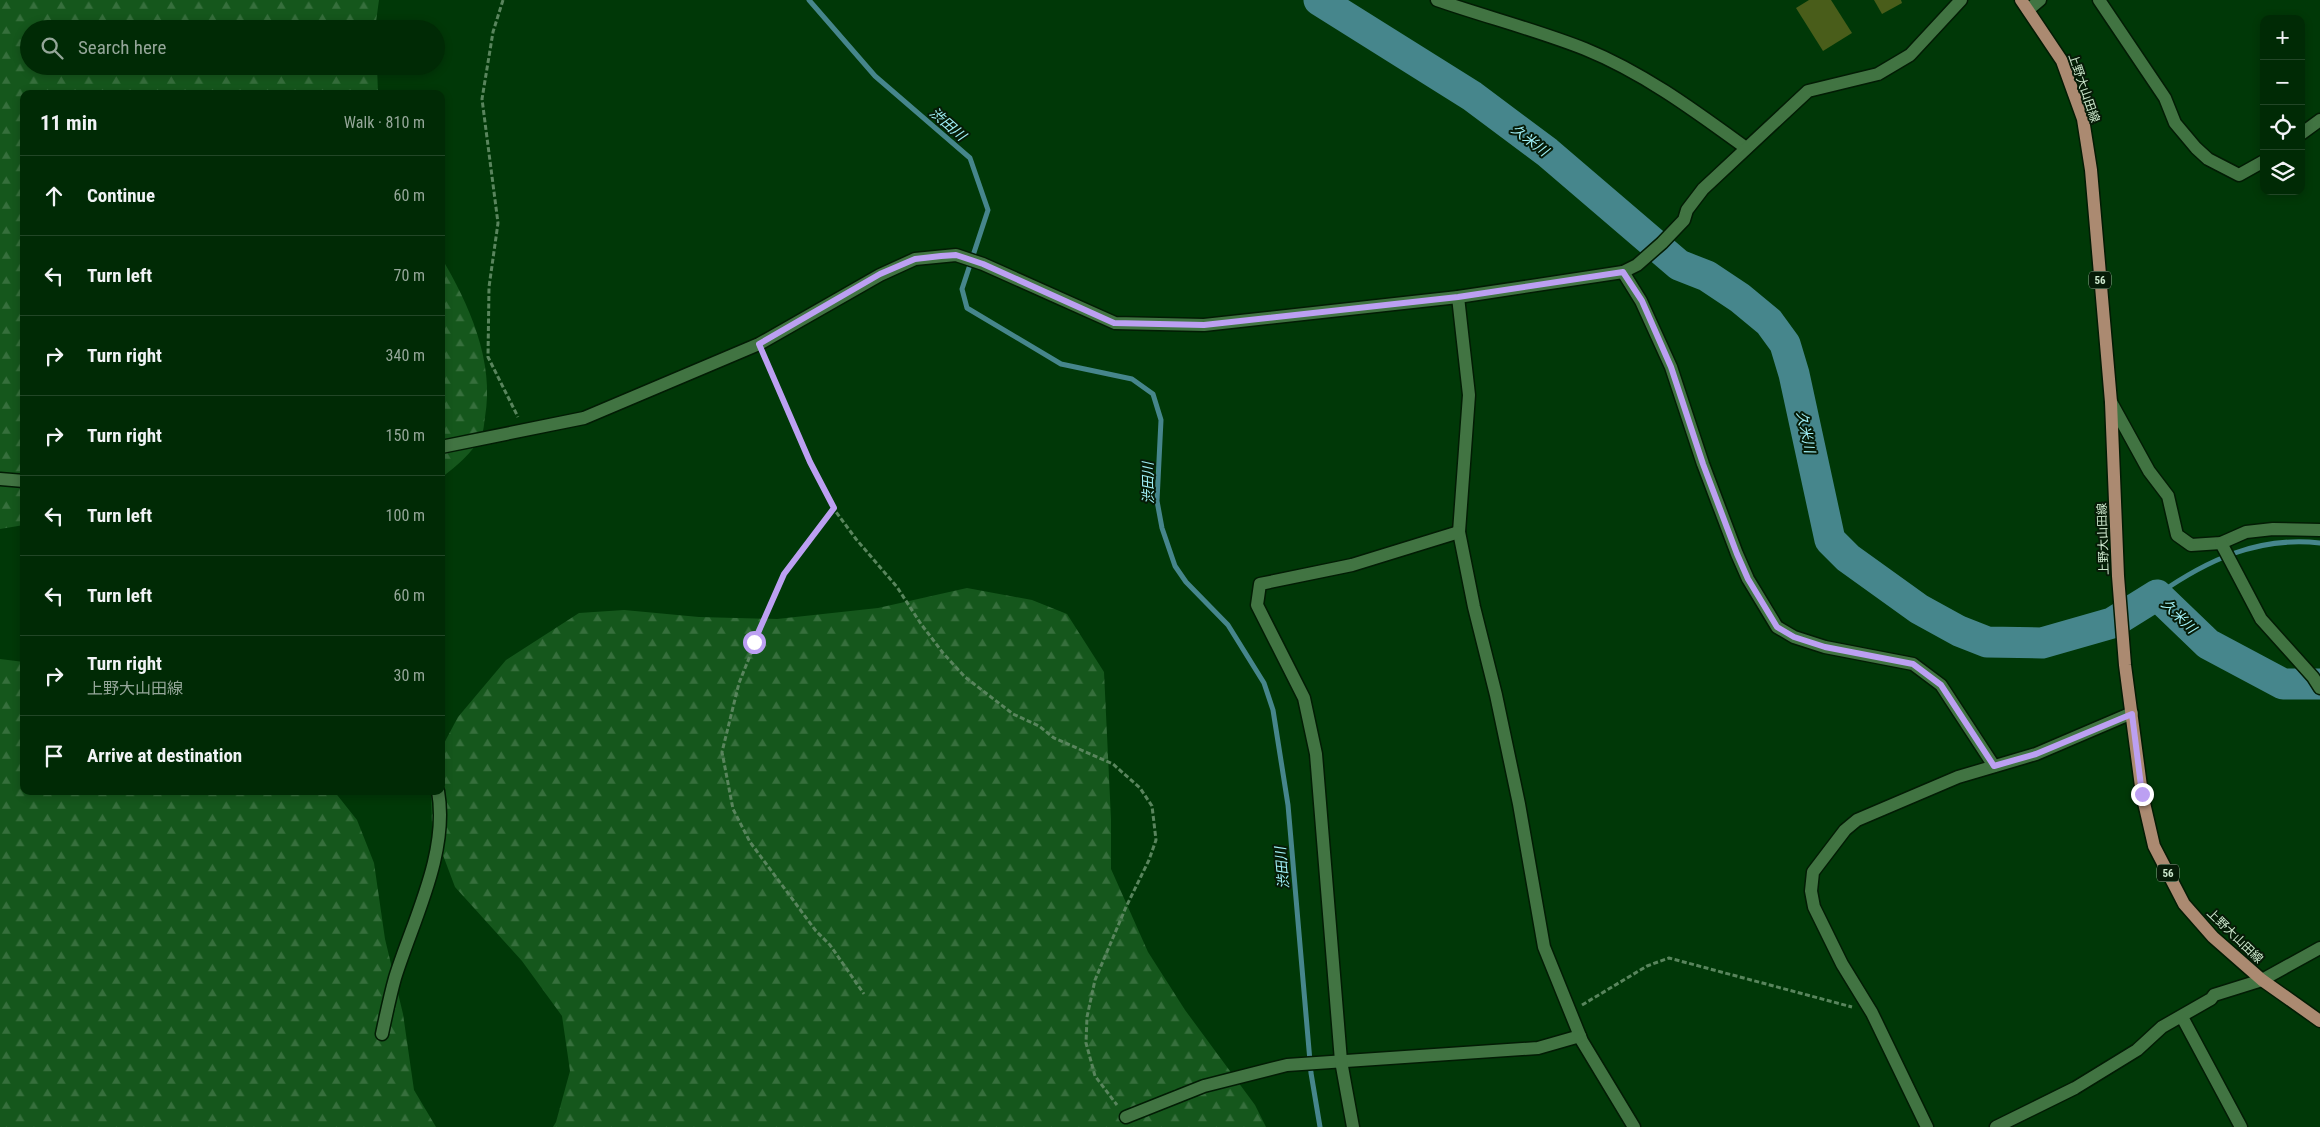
<!DOCTYPE html>
<meta charset="utf-8">
<style>
:root{--surface:#002a05;--page:#0a320f;--text:#f1f3f6;--muted:#95a79a;--line:#224627}
body{margin:0;font-family:"Roboto Condensed","Noto Sans JP",sans-serif;background:var(--page);color:var(--text)}
.controls{position:absolute;right:15px;top:15px;display:grid;overflow:hidden;border-radius:10px;box-shadow:0 2px 8px #0003}
.controls button{width:45px;height:45px;display:grid;place-items:center;padding:0;border:0;border-bottom:1px solid var(--line);background:var(--surface);color:var(--text);font:25px sans-serif}
.stop{position:absolute;width:15px;height:15px;margin:-11px;border:4px solid #bca0f2;border-radius:50%;background:#fff}
.stop.end{background:#bca0f2;border-color:#fff;box-shadow:0 1px 5px #0008}
.list{margin:0;padding:0;list-style:none}
h2{display:flex;justify-content:space-between;align-items:center;height:65px;margin:0;padding:0 20px;font-size:21px}
h2 small{font-size:16px;font-weight:400;color:var(--muted)}
.list li{display:grid;grid-template-columns:32px 1fr auto;gap:15px;align-items:center;box-sizing:border-box;height:80px;padding:0 20px;border-top:1px solid var(--line)}
.list b{display:block;font-size:19px;white-space:nowrap}
.list p{margin:0;font-size:16px;white-space:nowrap;color:var(--muted)}
.list em{font-size:16px;font-style:normal;color:var(--muted)}
.icon{flex:none;width:28px;height:28px;fill:none;stroke:currentColor;stroke-width:2;stroke-linecap:round;stroke-linejoin:round}
.map{position:relative;flex:none;width:2320px;height:1127px;overflow:hidden}
.search{position:absolute;background:var(--surface);box-shadow:0 2px 8px #0003;left:20px;top:20px;width:425px;height:55px;display:flex;align-items:center;gap:12px;box-sizing:border-box;padding:0 18px;border-radius:28px;color:var(--muted);font-size:19px}
.panel{position:absolute;background:var(--surface);box-shadow:0 2px 8px #0003;left:20px;top:90px;width:425px;height:705px;border-radius:10px}
.map>svg:first-child{display:block}
</style>
<div class="map">
<svg width="2320" height="1127" viewBox="0 0 2320 1127">
<defs>
<pattern id="forest-firs" width="22" height="20" patternUnits="userSpaceOnUse" patternTransform="scale(1.25)"><rect width="22" height="20" fill="#15571c"/><path d="M5 1l3.5 6h-7zM16 11l3.5 6h-7z" fill="#366f3c"/></pattern>
</defs>
<rect width="100%" height="100%" fill="#003807"/>
<g fill="url(#forest-firs)">
<path d="M0,0H379L375,29H29V66H377L378,94H24V525L0,529Z"/>
<path d="M441,257C469,304 495,362 485,417C484,423 484,431 481,436C472,454 456,466 441,478Z"/>
<path d="M967,588L1032,600L1067,614L1104,672L1111,819V869L1148,952L1185,1010L1255,1105L1266,1127H553L556,1122L570,1071L562,1016L522,961L455,887L432,826L431,791H441V749L458,717L506,660L579,613L624,610L699,617L777,619L878,608Z"/>
<path d="M0,659L24,662V791H334L357,820L374,863L385,939L403,1014L414,1090L436,1127H0Z"/>
</g>
<g fill="none" stroke-linecap="round" stroke-linejoin="round">
<g stroke="#46868c" stroke-width="5">
<path d="M809,0L875,76L970,158L988,210L962,289L967,308L1061,364L1132,379L1153,394L1161,420L1157,501L1162,528L1175,566L1186,582L1228,625L1264,683L1273,710L1288,805L1311,1073L1320,1127"/>
<path d="M2157,595C2207,560 2258,536 2320,543"/>
</g>
<path stroke="#46868c" stroke-width="31" d="M1319,0L1472,96L1547,152L1679,265L1707,276L1740,298L1769,322L1785,344L1794,374L1830,540L1848,558L1919,609L1959,631L1987,642L2042,643L2112,623L2157,595L2208,644L2283,684H2320"/>
</g>
<g fill="#495d1a">
<path d="M1809,0H1831L1852,33L1823,51L1796,8Z"/>
<path d="M1874,0H1901L1902,3L1882,14Z"/>
</g>
<g fill="none" stroke-linecap="round" stroke-linejoin="round">
<defs>
<g id="street">
<path d="M1437,0C1486,17 1537,30 1585,49C1644,73 1695,111 1746,148"/>
<path d="M2099,0L2165,98L2175,123L2196,148L2208,159L2239,175L2264,161"/>
<path d="M2028,10L2040,0"/>
<path d="M2301,134L2320,120"/>
<path d="M1623,272L1641,301L1671,367L1703,464L1737,554L1748,579L1777,627L1794,637L1825,647L1913,664L1941,685L1994,766"/>
<path d="M1458,297L1469,395L1459,532L1474,607L1496,695L1519,804L1544,947L1582,1041L1634,1127"/>
<path d="M2111,402L2149,471L2168,496L2177,535L2191,545L2221,543L2246,532L2273,529L2320,530"/>
<path d="M441,447L584,418L759,344L880,275L915,259L956,255L983,264L1115,323L1204,325L1458,297L1623,272L1637,265L1662,243L1684,220L1687,210L1703,189L1808,91L1878,74L1910,55L1961,0"/>
<path d="M0,479L24,481"/>
<path d="M2221,543L2261,619L2313,677L2320,688"/>
<path d="M2182,1017L2241,1127"/>
<path d="M382,1034C386,1015 390,996 395,978C413,920 449,853 438,791"/>
<path d="M1126,1117L1204,1086L1287,1065L1538,1048L1580,1036"/>
<path d="M1353,1127L1341,1061L1316,754L1304,698L1257,605L1260,584L1352,565L1459,532"/>
<path d="M1927,1127L1872,1013L1842,964L1814,907L1811,891L1813,872L1845,830L1857,820L1958,777L2036,754L2132,713"/>
<path d="M1996,1127L2075,1088L2137,1050L2162,1027L2211,999L2214,995L2262,980L2320,948"/>
</g>
<path id="primary" d="M2021,0L2062,61L2083,119L2091,170L2111,402L2118,576L2125,665L2142,794L2154,846L2184,904L2213,937L2262,980L2320,1021"/>
</defs>
<use href="#street" stroke="#021c04" stroke-width="15"/>
<use href="#primary" stroke="#021c04" stroke-width="15"/>
<g stroke="#59855d" stroke-width="3" stroke-dasharray="5 2.5" stroke-linecap="butt">
<path d="M503,0L493,32L482,99L498,223L489,287L488,357L518,417"/>
<path d="M764,356L810,462L833,508L856,539L897,587L921,624L943,653L965,677L1013,714L1039,726L1054,738L1113,764L1140,788L1152,806L1156,840L1149,860L1126,907L1095,980L1087,1017L1086,1043L1095,1076L1117,1105"/>
<path d="M833,508L783,574L739,683L722,752L733,809L750,842L816,931L830,945L864,994"/>
<path d="M1582,1005L1647,966L1669,958L1852,1007"/>
</g>
<use href="#street" stroke="#417442" stroke-width="12"/>
<use href="#primary" stroke="#ab8a71" stroke-width="12"/>
</g>
<g fill="none" stroke-linecap="round" stroke-linejoin="round">
<path stroke="#bca0f2" stroke-width="6" d="M754,642L784,574L834,508L810,462L759,344L880,274L915,259L941,256L956,255L983,264L1114,323L1204,325L1458,297L1623,272L1642,301L1671,367L1703,464L1737,554L1748,579L1777,627L1794,637L1825,647L1913,664L1941,685L1994,766L2036,754L2132,714L2142,794"/>
</g>
<g text-anchor="middle" dominant-baseline="central" stroke-width="4" stroke-linejoin="round" paint-order="stroke">
<g fill="#061b07" stroke="#91aa91" stroke-width="1">
<rect x="2089" y="271.5" width="22" height="17" rx="4"/>
<rect x="2157" y="864.5" width="22" height="17" rx="4"/>
</g>
<g font-size="11" font-weight="bold" fill="#cce7cc">
<text x="2100" y="280">56</text>
<text x="2168" y="873">56</text>
</g>
<g font-size="12" fill="#cce7cc" stroke="#061b07">
<text transform="translate(2084 88) rotate(71)">上野大山田線</text>
<text transform="translate(2103 539) rotate(-92)">上野大山田線</text>
<text transform="translate(2235 936) rotate(44)">上野大山田線</text>
</g>
<g font-size="14" font-style="italic" fill="#a1f1f9" stroke="#061b07">
<text transform="translate(948 124) rotate(41)">渋田川</text>
<text transform="translate(1530 140) rotate(37)">久米川</text>
<text transform="translate(1806 432) rotate(78)">久米川</text>
<text transform="translate(1148 483) rotate(-91)">渋田川</text>
<text transform="translate(2179 616) rotate(44)">久米川</text>
<text transform="translate(1282 868) rotate(-95)">渋田川</text>
</g>
</g>
</svg>
<div class="controls">
<button>+</button>
<button>−</button>
<button><svg class="icon" aria-label="locate" viewBox="0 0 24 24"><circle cx="12" cy="12" r="6"/><path d="M12 2v4M12 18v4M2 12h4M18 12h4"/></svg></button>
<button><svg class="icon" aria-label="layers" viewBox="0 0 24 24"><path d="M12 4l9 5-9 5-9-5zM3 14l9 5 9-5"/></svg></button>
</div>
<div class="stop" style="left:754px;top:642px"></div>
<div class="stop end" style="left:2142px;top:794px"></div>
<div class="search"><svg class="icon" aria-label="search" viewBox="0 0 24 24"><circle cx="10" cy="10" r="6"/><path d="M15 15l6 6"/></svg>Search here</div>
<section class="panel">
<h2>11 min<small>Walk · 810 m</small></h2>
<ul class="list">
<li><svg class="icon" aria-label="ahead" viewBox="0 0 24 24"><path d="M12 20V5M6 11l6-6 6 6"/></svg><div><b>Continue</b></div><em>60 m</em></li>
<li><svg class="icon" aria-label="left" viewBox="0 0 24 24"><path d="M17 20v-9H6M10 6l-5 5 5 5"/></svg><div><b>Turn left</b></div><em>70 m</em></li>
<li><svg class="icon" aria-label="right" viewBox="0 0 24 24"><path d="M7 20v-9h11M14 6l5 5-5 5"/></svg><div><b>Turn right</b></div><em>340 m</em></li>
<li><svg class="icon" aria-label="right" viewBox="0 0 24 24"><path d="M7 20v-9h11M14 6l5 5-5 5"/></svg><div><b>Turn right</b></div><em>150 m</em></li>
<li><svg class="icon" aria-label="left" viewBox="0 0 24 24"><path d="M17 20v-9H6M10 6l-5 5 5 5"/></svg><div><b>Turn left</b></div><em>100 m</em></li>
<li><svg class="icon" aria-label="left" viewBox="0 0 24 24"><path d="M17 20v-9H6M10 6l-5 5 5 5"/></svg><div><b>Turn left</b></div><em>60 m</em></li>
<li><svg class="icon" aria-label="right" viewBox="0 0 24 24"><path d="M7 20v-9h11M14 6l5 5-5 5"/></svg><div><b>Turn right</b><p>上野大山田線</p></div><em>30 m</em></li>
<li><svg class="icon" aria-label="arrive" viewBox="0 0 24 24"><path d="M6 21V4h12l-3 4 3 4H6"/></svg><div><b>Arrive at destination</b></div></li>
</ul>
</section>
</div>
